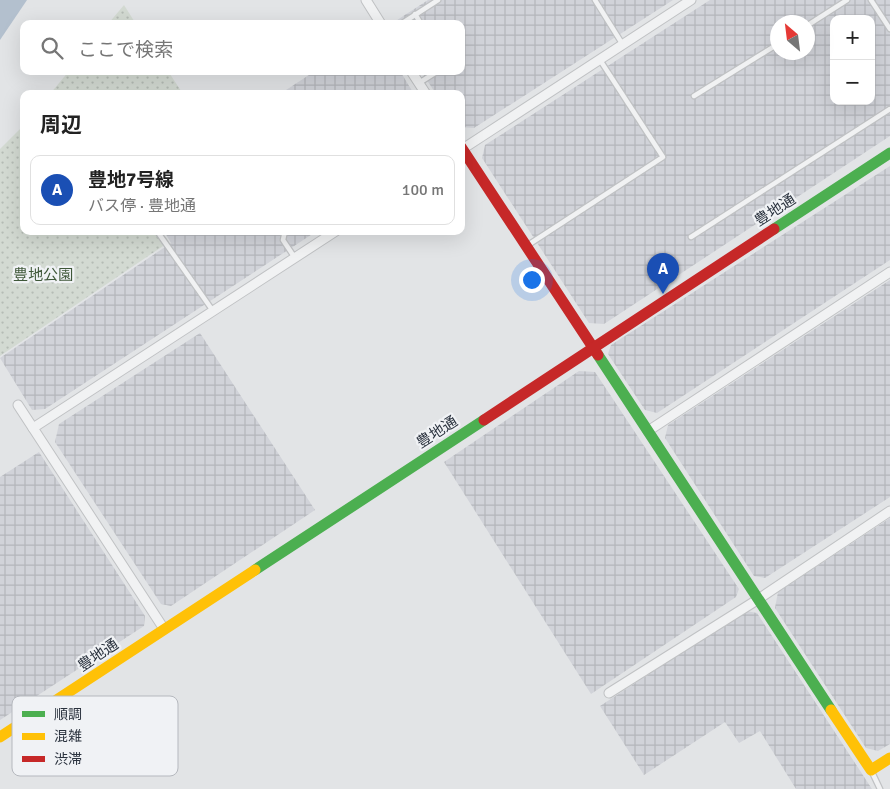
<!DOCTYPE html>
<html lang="ja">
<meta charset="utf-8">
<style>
:root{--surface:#fff;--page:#f6f6f6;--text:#222;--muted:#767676;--line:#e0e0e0;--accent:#b45309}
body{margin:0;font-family:Signika,"Noto Sans JP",sans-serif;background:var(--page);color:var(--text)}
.controls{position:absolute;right:15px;top:15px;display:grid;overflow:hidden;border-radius:10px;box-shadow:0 5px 20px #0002}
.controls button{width:45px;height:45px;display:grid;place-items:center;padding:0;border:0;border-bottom:1px solid var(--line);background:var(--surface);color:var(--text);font:25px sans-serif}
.compass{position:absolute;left:770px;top:15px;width:45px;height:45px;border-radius:50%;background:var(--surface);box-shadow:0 5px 20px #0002;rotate:332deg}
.you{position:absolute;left:531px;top:279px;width:18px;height:18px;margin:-12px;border:4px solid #fff;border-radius:50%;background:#1a73e8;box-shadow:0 0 0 8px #1a73e833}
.badge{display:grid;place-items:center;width:32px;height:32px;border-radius:50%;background:var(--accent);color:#fff;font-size:16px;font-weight:700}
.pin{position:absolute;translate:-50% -41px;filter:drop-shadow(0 1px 2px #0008)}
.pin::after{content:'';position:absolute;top:26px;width:18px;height:15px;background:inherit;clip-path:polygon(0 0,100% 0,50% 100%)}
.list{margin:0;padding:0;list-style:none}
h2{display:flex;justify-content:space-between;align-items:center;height:65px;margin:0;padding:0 20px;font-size:21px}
h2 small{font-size:16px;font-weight:400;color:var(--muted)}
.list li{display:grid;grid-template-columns:32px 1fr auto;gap:15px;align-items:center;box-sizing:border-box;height:70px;margin:0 10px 10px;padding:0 10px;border:1px solid var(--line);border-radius:10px}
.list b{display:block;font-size:19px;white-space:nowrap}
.list p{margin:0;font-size:16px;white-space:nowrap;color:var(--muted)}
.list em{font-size:16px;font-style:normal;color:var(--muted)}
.icon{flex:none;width:28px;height:28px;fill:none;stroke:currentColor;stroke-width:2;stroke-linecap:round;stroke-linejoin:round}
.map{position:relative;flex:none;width:890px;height:789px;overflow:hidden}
.search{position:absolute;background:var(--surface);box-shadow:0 5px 20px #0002;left:20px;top:20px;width:445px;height:55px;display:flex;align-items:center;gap:12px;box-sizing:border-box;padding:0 18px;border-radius:10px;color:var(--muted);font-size:19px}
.panel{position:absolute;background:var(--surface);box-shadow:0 5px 20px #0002;left:20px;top:90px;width:445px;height:145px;border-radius:10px}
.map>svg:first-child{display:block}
</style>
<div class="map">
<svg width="890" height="789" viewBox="0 0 890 789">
<defs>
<pattern id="industrial-grid" width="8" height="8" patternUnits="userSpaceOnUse" patternTransform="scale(1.25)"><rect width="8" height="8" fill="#d1d3d9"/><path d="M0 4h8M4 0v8" fill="none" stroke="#b4b6bb"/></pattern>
<pattern id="park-dots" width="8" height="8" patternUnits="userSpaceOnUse" patternTransform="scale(1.25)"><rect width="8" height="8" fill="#d3dad2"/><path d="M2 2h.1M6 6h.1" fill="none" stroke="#b5bcb5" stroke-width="1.8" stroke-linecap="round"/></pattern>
</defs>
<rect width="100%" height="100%" fill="#e2e4e6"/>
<g fill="url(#industrial-grid)" fill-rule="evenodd">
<path d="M428,0H673L474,128L461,127V94H436L421,71H461V24H391Z"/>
<path d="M710,0H890V136L604,324L589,323L482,158L485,145ZM834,19H871V101H834ZM778,22H808V52H778Z"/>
<path d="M315,71H400L414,94H280Z"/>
<path d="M890,166V260L657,413L645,410L608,354L611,345Z"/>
<path d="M164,231H317L45,409L32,410L0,358L171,243Z"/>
<path d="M890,280V497L765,578L754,576L665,438L668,425Z"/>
<path d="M200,333L315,510L171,606L161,604L55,442L59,424Z"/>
<path d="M579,371L595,372L739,589L736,597L591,694L444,462Z"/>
<path d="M39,452L145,616L144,626L0,720V477Z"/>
<path d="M890,518V744L878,751L866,748L775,608L778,592Z"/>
<path d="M746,611L757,613L872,789H796L760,731L739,743L725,722L644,775L600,706Z"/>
</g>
<g fill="url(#park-dots)">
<path d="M124,5L136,24H108Z"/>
<path d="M69,71H168L183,94H50Z"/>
<path d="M24,125V231H161L169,242L0,356V149Z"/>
</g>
<path fill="#b3c0ce" d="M0,0H27L0,40Z"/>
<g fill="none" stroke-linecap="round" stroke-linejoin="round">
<defs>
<g id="lane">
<path d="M595,0L623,45"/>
<path d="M871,0L890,29"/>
<path d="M415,14L421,24"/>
<path d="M401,24L438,0"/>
<path d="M808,25L847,0"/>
<path d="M419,83L438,71"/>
<path d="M694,96L778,44"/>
<path d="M157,231L213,311"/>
<path d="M285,231L283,240L295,258"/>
<path d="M691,237L890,109"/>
<path d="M528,245L663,157L600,60"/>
<path d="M871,770L880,789"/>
</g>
<g id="street">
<path d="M366,0L381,24"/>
<path d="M411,71L426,94"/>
<path d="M461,150L691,0"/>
<path d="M18,405L33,428"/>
<path d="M648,431L890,272"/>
<path d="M164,629L33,428L336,231"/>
<path d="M609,693L757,600L890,511"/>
</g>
</defs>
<use href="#lane" stroke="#c0c2c4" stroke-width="7"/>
<use href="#street" stroke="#c0c2c4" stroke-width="11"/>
<use href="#lane" stroke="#f1f2f3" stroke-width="4.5"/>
<use href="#street" stroke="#f1f2f3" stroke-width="9"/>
<g stroke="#4caf50" stroke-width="11">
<path d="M774,229L890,153"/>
<path d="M598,355L831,710"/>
<path d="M255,570L484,420"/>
</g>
<g stroke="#ffc107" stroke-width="11">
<path d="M831,710L871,770L890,758"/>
<path d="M0,737L255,570"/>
</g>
<g stroke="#c62828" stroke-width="11">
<path d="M461,147L598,355"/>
<path d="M484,420L774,229"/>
</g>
</g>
<g text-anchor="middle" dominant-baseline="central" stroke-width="4.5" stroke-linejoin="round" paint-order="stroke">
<g font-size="15" fill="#2a323e" stroke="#f0f2f5">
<text transform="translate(775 210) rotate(-33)">豊地通</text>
<text transform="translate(437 432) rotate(-33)">豊地通</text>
<text transform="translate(98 655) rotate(-34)">豊地通</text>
</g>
<g font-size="15" fill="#3f5839" stroke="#f0f2f5">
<text x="43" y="275">豊地公園</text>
</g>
</g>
<rect x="12" y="696" width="166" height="80" rx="8" fill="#f0f2f5" stroke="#b5b8be" stroke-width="1"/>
<rect x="22" y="711" width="23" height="6" fill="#4caf50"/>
<rect x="22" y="733" width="23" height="7" fill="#ffc107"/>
<rect x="22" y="756" width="23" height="6" fill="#c62828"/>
<g font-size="14" fill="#2a323e">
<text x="54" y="719">順調</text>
<text x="54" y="741">混雑</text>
<text x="54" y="764">渋滞</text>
</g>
</svg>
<div class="controls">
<button>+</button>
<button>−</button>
</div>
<svg class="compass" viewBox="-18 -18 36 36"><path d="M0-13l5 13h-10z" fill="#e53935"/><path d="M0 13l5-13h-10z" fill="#767676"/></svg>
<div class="you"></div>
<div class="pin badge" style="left:663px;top:294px;background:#1a4fb4">A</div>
<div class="search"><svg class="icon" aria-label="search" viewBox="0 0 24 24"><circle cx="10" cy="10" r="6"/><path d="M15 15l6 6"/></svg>ここで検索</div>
<section class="panel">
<h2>周辺<small></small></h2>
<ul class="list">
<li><span class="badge" style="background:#1a4fb4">A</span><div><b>豊地7号線</b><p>バス停 · 豊地通</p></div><em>100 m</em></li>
</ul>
</section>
</div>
